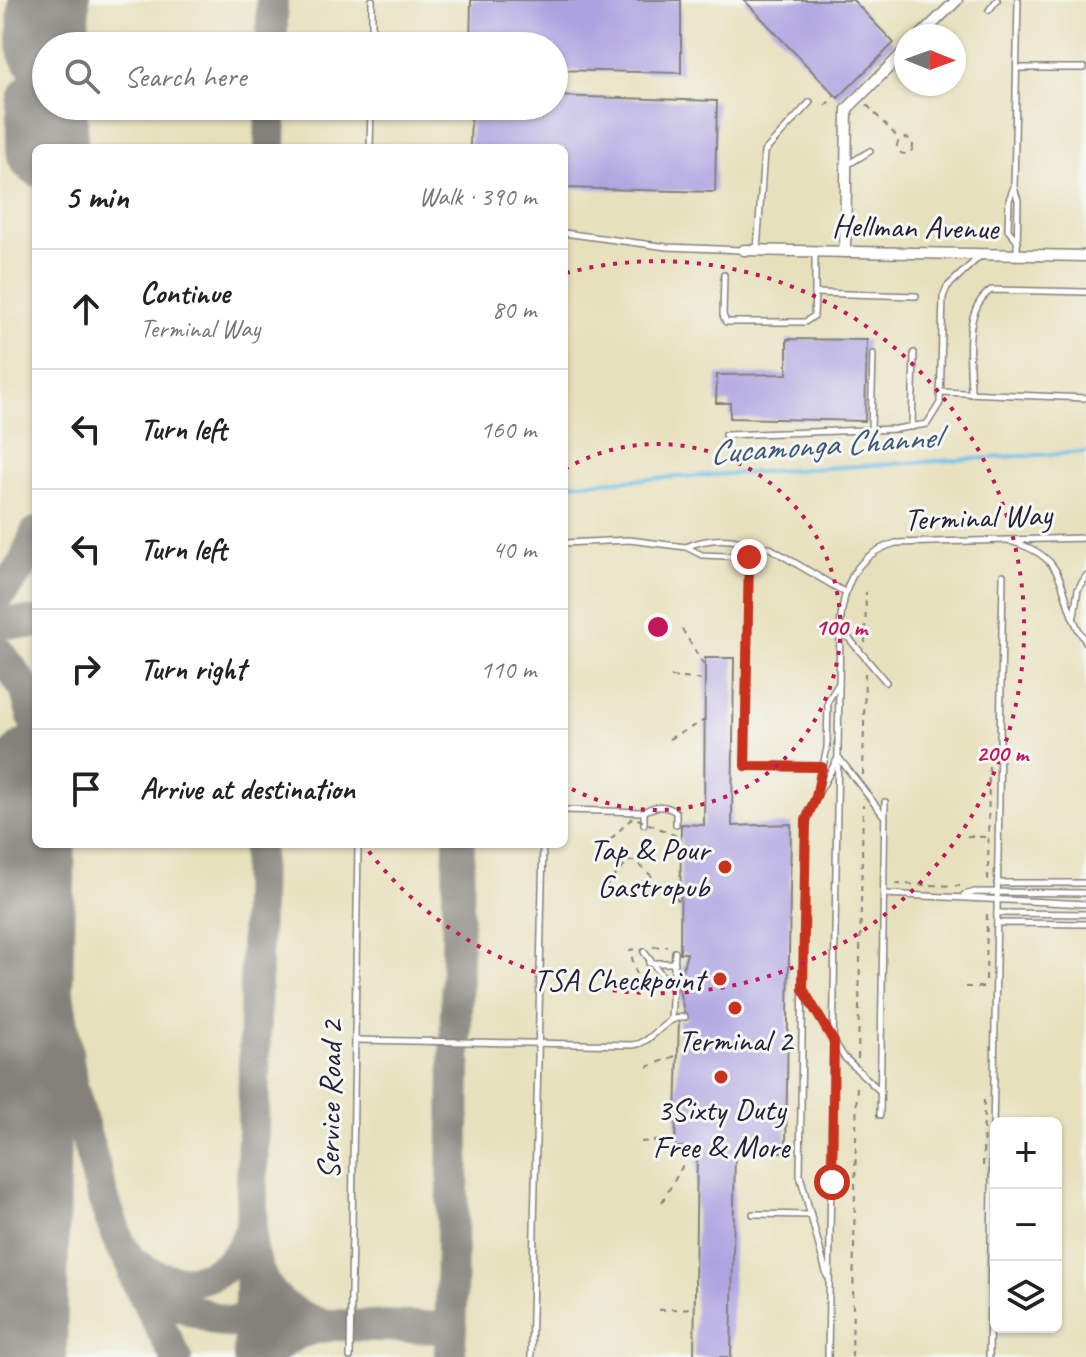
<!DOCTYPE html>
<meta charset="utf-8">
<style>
:root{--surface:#fff;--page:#f2f2f2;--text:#222;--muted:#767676;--line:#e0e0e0}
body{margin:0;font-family:Caveat,sans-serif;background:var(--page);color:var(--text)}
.controls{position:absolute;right:24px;bottom:24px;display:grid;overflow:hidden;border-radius:12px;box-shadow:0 2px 6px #0004}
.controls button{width:72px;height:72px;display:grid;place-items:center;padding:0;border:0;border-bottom:2px solid var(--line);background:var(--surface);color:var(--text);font:40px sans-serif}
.compass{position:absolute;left:894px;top:24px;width:72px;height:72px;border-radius:50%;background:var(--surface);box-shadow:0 2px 6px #0004;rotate:91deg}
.stop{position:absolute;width:24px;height:24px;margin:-18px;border:6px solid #c8321e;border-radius:50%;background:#fff}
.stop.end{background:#c8321e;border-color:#fff;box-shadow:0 2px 8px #0008}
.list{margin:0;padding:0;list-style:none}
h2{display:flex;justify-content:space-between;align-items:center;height:104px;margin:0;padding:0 32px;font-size:34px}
h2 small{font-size:26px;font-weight:400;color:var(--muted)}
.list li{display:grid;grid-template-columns:52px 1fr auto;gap:24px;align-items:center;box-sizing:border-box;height:120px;padding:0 32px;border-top:2px solid var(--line)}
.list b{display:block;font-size:30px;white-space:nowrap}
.list p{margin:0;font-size:26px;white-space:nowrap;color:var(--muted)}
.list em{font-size:26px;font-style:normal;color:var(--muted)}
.icon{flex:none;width:44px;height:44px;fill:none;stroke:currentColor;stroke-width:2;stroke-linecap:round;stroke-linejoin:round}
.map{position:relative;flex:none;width:1086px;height:1357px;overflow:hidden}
.search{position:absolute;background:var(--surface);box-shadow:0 2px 6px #0004;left:32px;top:32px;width:536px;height:88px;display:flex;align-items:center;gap:20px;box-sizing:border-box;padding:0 28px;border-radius:44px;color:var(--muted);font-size:30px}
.panel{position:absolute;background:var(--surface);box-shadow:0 2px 6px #0004;left:32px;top:144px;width:536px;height:704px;border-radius:12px}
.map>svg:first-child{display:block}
</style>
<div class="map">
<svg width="1086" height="1357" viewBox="0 0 1086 1357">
<rect width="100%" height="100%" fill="#f6f6f2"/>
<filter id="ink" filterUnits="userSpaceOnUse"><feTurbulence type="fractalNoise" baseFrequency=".0125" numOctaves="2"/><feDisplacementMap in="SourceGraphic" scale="16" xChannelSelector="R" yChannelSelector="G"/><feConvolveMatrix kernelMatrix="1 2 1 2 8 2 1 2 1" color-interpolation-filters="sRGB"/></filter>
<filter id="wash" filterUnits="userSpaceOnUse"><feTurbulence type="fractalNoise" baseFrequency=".006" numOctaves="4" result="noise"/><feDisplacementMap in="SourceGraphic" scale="32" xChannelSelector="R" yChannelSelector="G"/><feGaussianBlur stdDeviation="1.8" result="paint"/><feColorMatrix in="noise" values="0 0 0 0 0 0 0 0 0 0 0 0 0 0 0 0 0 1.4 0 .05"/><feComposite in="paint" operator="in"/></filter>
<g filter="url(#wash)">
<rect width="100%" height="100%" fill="#e7e0bc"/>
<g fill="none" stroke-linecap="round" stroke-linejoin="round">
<path stroke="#6dbde8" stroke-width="4" d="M564,484L1086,452"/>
<g stroke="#84817c" stroke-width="32">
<path d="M272,46V0"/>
<path d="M51,106L65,148"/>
<path d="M270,148L271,106"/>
<path d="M0,594L24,563L36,533"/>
<path d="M0,622L36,623"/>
<path d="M0,653L25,688L36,728"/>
<path d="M43,844L53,960L72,1086L104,1201L120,1244L136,1270L173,1303L224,1322L451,1328"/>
<path d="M254,1259C265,1298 291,1316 328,1326C303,1329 284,1337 267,1357"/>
<path d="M140,1267C181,1295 236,1278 250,1229"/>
<path d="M134,1276L176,1357"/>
<path d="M249,1357L258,844"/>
<path d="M450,1357L459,844"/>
</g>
<g stroke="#84817c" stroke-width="82">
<path d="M48,46L49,0"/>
<path d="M47,148V106"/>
<path d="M26,1357L36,767"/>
</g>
</g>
<g id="blocks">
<g fill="#ada2e1">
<path d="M471,0H681V73L554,70V46H470Z"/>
<path d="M744,0H853L894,43L838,98Z"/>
<path d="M554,96L717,101L715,192L564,188V148H470L471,106H554Z"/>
<path d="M787,339L867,340L865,421L730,418V403H716L717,375L787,374Z"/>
<path d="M705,658H734L732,826L791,824L786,1152L735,1151L731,1357H694L697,1148L675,1147L679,1020H686L678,986L687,953H680L681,824L704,825Z"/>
</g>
</g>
</g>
<g filter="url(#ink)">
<use href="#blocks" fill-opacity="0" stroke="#84817c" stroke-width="2"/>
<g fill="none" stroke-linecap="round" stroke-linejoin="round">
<defs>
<g id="service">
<path d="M989,10L997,0"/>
<path d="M372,46V0"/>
<path d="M1017,68H1084"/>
<path d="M370,148L371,106"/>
<path d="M847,165L870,151"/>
<path d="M1014,188L1018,200L1017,253"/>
<path d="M564,233L667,247L743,250"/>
<path d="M1018,242L1008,230L1009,200L1014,187L1018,0"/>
<path d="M757,250L764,152L810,102"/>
<path d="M815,252V293L916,296"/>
<path d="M724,275L723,315L726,322H805L814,316L815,293"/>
<path d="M940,392L1086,398"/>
<path d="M971,394C971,361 961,311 991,290L1086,292"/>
<path d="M912,427L914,353"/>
<path d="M871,430L873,354"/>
<path d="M725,435L896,429L927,424L940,403L943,297L947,287L979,257"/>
<path d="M1010,541C1077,560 1053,595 1086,642"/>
<path d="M564,543L629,540L686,547"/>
<path d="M749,557L702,555L686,547C709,537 734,538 757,546"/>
<path d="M1074,616L1078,589L1086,576"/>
<path d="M841,629L886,682"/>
<path d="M839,758L884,816"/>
<path d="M822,767L745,766L749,557L759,547L770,548L844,592"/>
<path d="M817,793L827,748L828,701L839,683"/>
<path d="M564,810L644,812"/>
<path d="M644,824V812C655,805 666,805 676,812V824"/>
<path d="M997,883H1086"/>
<path d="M884,894L1086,904"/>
<path d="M964,895L975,892L1086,893"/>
<path d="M997,913L1086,914"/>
<path d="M997,923L1086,924"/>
<path d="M644,952L671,987"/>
<path d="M649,963H675"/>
<path d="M805,994L844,1057L880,1091"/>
<path d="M671,1019L675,952"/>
<path d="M355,1040L633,1045C655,1042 662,1017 685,1017"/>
<path d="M880,1115L885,802"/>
<path d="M753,1214L811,1215"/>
<path d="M827,1276L800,1175L805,832L809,810L838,758"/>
<path d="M350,1357L358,844"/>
<path d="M531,1357L543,844"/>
<path d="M828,1357L840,628C843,588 853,555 896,543L1086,538"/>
<path d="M989,1357L1003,575"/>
</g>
<g id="minor">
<path d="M920,36L957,0"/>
<path d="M744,250L1086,256"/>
<path d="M845,252L847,109L906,50"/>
</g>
</defs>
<use href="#service" stroke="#84817c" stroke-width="8"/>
<use href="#minor" stroke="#84817c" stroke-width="13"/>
<g stroke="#84817c" stroke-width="2" stroke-dasharray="6 6" stroke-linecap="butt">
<path d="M867,105L900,140"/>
<path d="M825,106L835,95"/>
<circle cx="905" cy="146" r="8"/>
<path d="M682,629L705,667"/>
<path d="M865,643L866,592"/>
<path d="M671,677L705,680"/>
<path d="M669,739L705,720"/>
<path d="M863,775L865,673"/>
<path d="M967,836L986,837"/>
<path d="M791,863H792"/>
<path d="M988,880L989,754"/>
<path d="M895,884L960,886"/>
<path d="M604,888L629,861H635L680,902"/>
<path d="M790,917H791"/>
<path d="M653,947L667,946"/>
<path d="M635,949L630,950L640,988"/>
<path d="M986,980L987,910"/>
<path d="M965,987H986"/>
<path d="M787,1058H788"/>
<path d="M858,1059L863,805"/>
<path d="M647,1067L678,1055"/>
<path d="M786,1114H787"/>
<path d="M641,1142L675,1139"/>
<path d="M983,1166L984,1098"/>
<path d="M662,1202L682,1167L683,1148"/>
<path d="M659,1310L695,1308"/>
<path d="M852,1357L857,1081"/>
</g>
<use href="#service" stroke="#fff" stroke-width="5"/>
<use href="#minor" stroke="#fff" stroke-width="10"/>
<path stroke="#84817c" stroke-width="2" stroke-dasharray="6 6" stroke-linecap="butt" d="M611,839L633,817L681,838"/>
</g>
</g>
<g fill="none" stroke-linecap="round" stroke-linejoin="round" filter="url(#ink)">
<path stroke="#c8321e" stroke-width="10" d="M749,557L745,766L822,767L816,797L806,820L803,989L834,1042L832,1182"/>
</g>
<g fill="none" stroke="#c2185b" stroke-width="4" stroke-dasharray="4 8">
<path d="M565 469A183 183 0 1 1 565 785"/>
<path d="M566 273A366 366 0 1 1 364 845"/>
</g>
<g fill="#c8321e" stroke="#f6f6f2" stroke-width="3">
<circle cx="725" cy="867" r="8"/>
<circle cx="720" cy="979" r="8"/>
<circle cx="735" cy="1008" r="8"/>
<circle cx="721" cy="1077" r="8"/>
</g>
<g text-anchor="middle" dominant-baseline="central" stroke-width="6" stroke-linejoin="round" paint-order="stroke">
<g font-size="32" fill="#22223b" stroke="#f6f6f2">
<text transform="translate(915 227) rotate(1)">Hellman Avenue</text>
<text transform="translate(978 517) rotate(-2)">Terminal Way</text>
<text transform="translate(330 1100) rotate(-89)">Service Road 2</text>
</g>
<g font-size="32" fill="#22223b" stroke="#f6f6f2" text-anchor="end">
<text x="709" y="849">Tap &amp; Pour<tspan x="709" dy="37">Gastropub</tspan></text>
<text x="704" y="979">TSA Checkpoint</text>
<text x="735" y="1040" text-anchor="middle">Terminal 2</text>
<text x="721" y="1109" text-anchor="middle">3Sixty Duty<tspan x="721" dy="37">Free &amp; More</tspan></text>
</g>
<g font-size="34" font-style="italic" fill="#3c5878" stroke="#f6f6f2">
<text transform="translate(824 444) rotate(-4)">Cucamonga Channel</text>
</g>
</g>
<circle cx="658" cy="627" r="12" fill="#c2185b" stroke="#f6f6f2" stroke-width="4"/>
<g font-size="24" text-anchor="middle" font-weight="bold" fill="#c2185b" stroke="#f6f6f2" stroke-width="6" stroke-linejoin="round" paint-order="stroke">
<text x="841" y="635">100 m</text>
<text x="1002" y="761">200 m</text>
</g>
</svg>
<div class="controls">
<button>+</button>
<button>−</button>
<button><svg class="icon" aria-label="layers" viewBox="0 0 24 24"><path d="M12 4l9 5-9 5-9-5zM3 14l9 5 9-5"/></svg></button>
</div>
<svg class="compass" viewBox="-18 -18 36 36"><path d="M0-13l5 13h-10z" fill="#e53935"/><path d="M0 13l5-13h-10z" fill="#767676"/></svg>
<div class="stop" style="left:832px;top:1182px"></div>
<div class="stop end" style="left:749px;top:557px"></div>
<div class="search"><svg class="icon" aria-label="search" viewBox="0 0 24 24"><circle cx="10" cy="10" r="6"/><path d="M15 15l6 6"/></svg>Search here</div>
<section class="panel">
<h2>5 min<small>Walk · 390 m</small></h2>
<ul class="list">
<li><svg class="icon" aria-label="ahead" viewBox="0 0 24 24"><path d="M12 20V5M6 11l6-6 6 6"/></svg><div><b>Continue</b><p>Terminal Way</p></div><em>80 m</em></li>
<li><svg class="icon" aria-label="left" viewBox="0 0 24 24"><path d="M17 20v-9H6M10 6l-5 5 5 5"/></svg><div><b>Turn left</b></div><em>160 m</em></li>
<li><svg class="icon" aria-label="left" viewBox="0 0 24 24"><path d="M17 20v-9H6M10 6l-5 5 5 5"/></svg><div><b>Turn left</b></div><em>40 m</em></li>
<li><svg class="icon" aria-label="right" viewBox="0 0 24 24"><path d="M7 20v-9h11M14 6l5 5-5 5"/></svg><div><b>Turn right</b></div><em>110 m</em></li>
<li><svg class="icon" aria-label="arrive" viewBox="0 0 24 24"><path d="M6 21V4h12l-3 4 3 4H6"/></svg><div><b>Arrive at destination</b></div></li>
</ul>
</section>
</div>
